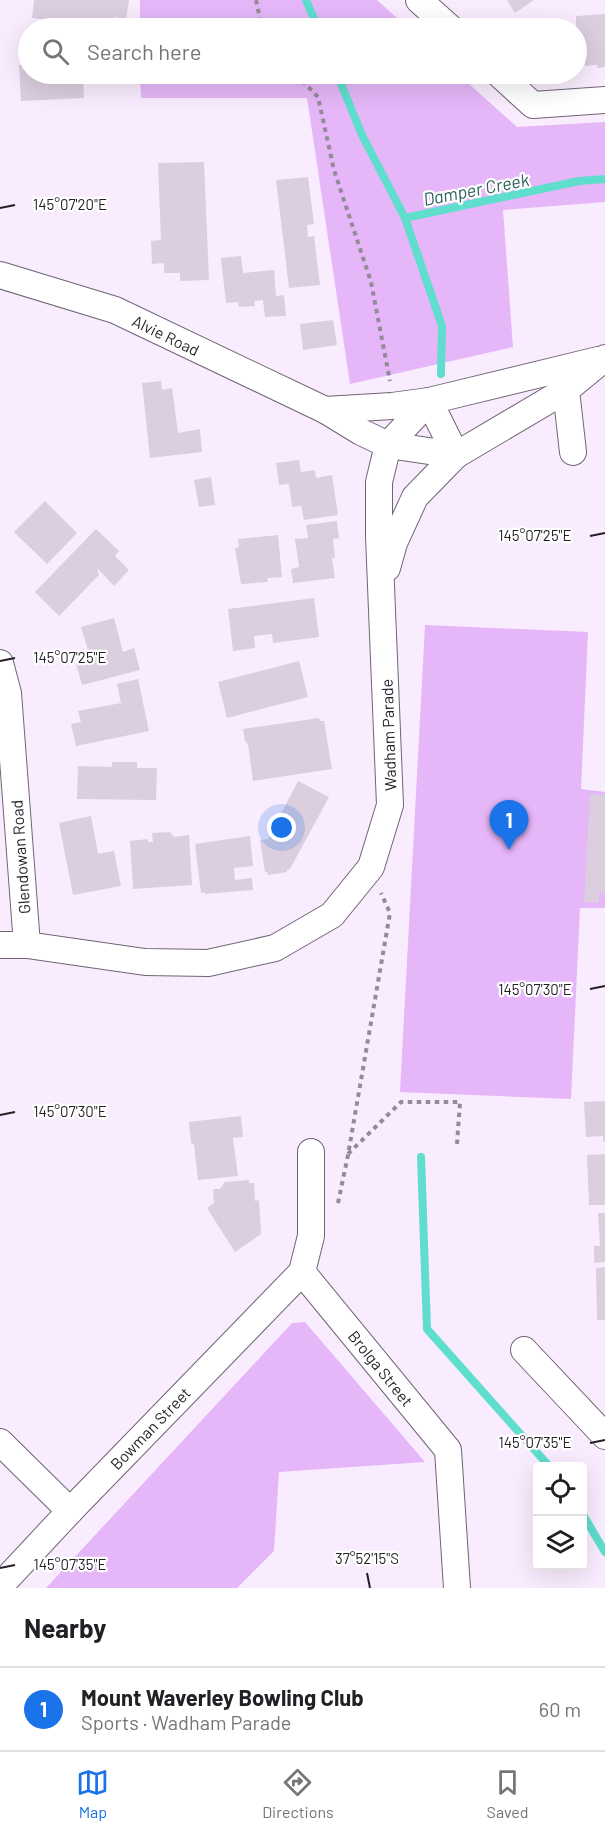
<!DOCTYPE html>
<meta charset="utf-8">
<style>
:root{--surface:#fff;--page:#f6f6f6;--text:#202124;--muted:#757577;--line:#e0e0e0;--accent:#1a73e8}
body{margin:0;font-family:Barlow,sans-serif;background:var(--page);color:var(--text)}
.controls{position:absolute;right:18px;bottom:18px;display:grid;overflow:hidden;border-radius:6px;box-shadow:0 6px 24px #0002}
.controls button{width:54px;height:54px;display:grid;place-items:center;padding:0;border:0;border-bottom:2px solid var(--line);background:var(--surface);color:var(--text);font:30px sans-serif}
.you{position:absolute;left:282px;top:828px;width:21px;height:21px;margin:-15px;border:4px solid #fff;border-radius:50%;background:#1a73e8;box-shadow:0 0 0 9px #1a73e833}
.badge{display:grid;place-items:center;width:39px;height:39px;border-radius:50%;background:var(--accent);color:#fff;font-size:20px;font-weight:700}
.pin{position:absolute;translate:-50% -50px;filter:drop-shadow(0 2px 3px #0008)}
.pin::after{content:'';position:absolute;top:32px;width:21px;height:18px;background:inherit;clip-path:polygon(0 0,100% 0,50% 100%)}
.list{margin:0;padding:0;list-style:none}
h2{display:flex;justify-content:space-between;align-items:center;height:78px;margin:0;padding:0 24px;font-size:26px}
h2 small{font-size:20px;font-weight:400;color:var(--muted)}
.list li{display:grid;grid-template-columns:39px 1fr auto;gap:18px;align-items:center;box-sizing:border-box;height:84px;padding:0 24px;border-top:2px solid var(--line)}
.list b{display:block;font-size:22px;white-space:nowrap}
.list p{margin:0;font-size:20px;white-space:nowrap;color:var(--muted)}
.list em{font-size:20px;font-style:normal;color:var(--muted)}
.icon{flex:none;width:33px;height:33px;fill:none;stroke:currentColor;stroke-width:2;stroke-linecap:round;stroke-linejoin:round}
.map{position:relative;flex:none;width:605px;height:1588px;overflow:hidden}
.search{position:absolute;background:var(--surface);box-shadow:0 6px 24px #0002;left:18px;right:18px;top:18px;height:66px;display:flex;align-items:center;gap:15px;box-sizing:border-box;padding:0 21px;border-radius:33px;color:var(--muted);font-size:22px}
.sheet{height:162px;background:var(--surface)}
nav{display:flex;justify-content:space-around;align-items:center;box-sizing:border-box;height:84px;border-top:2px solid var(--line);background:var(--surface);font-size:16px;color:var(--muted)}
nav a{display:grid;justify-items:center;gap:3px}
nav .on{color:var(--accent)}
.map>svg:first-child{display:block}
</style>
<div class="map">
<svg width="605" height="1588" viewBox="0 0 605 1588">
<rect width="100%" height="100%" fill="#f9ecfe"/>
<g fill="#e5b6f8">
<path d="M140,0H377L408,28H140Z"/>
<path d="M140,74H458L517,127L605,122V202L503,210L513,347L350,384L307,98H141Z"/>
<path d="M425,625L588,632L581,789L605,792V908H580L571,1099L400,1092Z"/>
<path d="M305,1322L425,1462L279,1472L274,1551L237,1588H46L292,1323Z"/>
</g>
<g fill="none" stroke-linecap="round" stroke-linejoin="round">
<g stroke="#5fddcd" stroke-width="8">
<path d="M306,0L318,28"/>
<path d="M337,74L362,135L405,218L579,181L605,179"/>
<path d="M405,218L442,326L441,374"/>
<path d="M421,1157L427,1329L549,1466"/>
<path d="M582,1513L605,1552"/>
</g>
</g>
<g fill="#dacedf">
<path d="M34,0H129L126,19L114,17L113,28H86L87,21L81,20V24L32,18Z"/>
<path d="M507,0H534L515,13Z"/>
<path d="M605,14V67L597,68V65L585,66L584,57L576,58V16Z"/>
<path d="M19,65H28V74H83L84,98L21,101Z"/>
<path d="M204,162L209,280L180,281V273H164V263L152,264L151,241L161,240L158,163Z"/>
<path d="M308,177L314,224L307,225L308,237L314,236L320,285L289,288L276,180Z"/>
<path d="M241,256L243,273L274,270L276,296L284,295L286,316L265,317L263,300L254,301L255,306L239,307L238,302L226,303L221,258Z"/>
<path d="M333,320L337,345L303,350L300,324Z"/>
<path d="M161,381L162,390L172,388L178,433L200,429L202,452L150,458L142,383Z"/>
<path d="M299,460L301,472L315,470L316,478L332,475L338,515L304,520L301,506L292,507L289,484L279,485L276,463Z"/>
<path d="M211,477L215,505L199,507L194,480Z"/>
<path d="M45,501L77,533L47,564L14,532Z"/>
<path d="M337,521L339,538L333,539L335,558H332L335,578L293,583L291,569L299,567L295,539L308,538L306,525Z"/>
<path d="M96,529L119,551L115,556L129,570L114,586L97,568L99,575L59,616L35,592Z"/>
<path d="M278,535L282,577L267,578L268,582L241,584L235,548L239,547L238,539Z"/>
<path d="M314,598L319,637L273,643L272,634L254,636L255,648L233,651L228,609Z"/>
<path d="M114,618L123,652L134,648L140,670L82,685L76,664L91,660L81,627Z"/>
<path d="M299,661L308,697L227,718L218,682Z"/>
<path d="M138,679L149,731L76,746L71,724L81,722L78,711L121,703L117,684Z"/>
<path d="M319,718L320,721H324L332,769L253,781L248,744L245,741L243,729Z"/>
<path d="M112,762H137V768H157L156,800L77,799L78,766L112,767Z"/>
<path d="M298,781L329,797L290,869L287,870V872L268,875L267,872H265L260,840L268,839Z"/>
<path d="M590,794L605,795V893H599V903L584,902Z"/>
<path d="M91,816L98,854L114,851L121,886L73,895L59,823Z"/>
<path d="M170,832L174,837L189,835L192,885L133,889L130,841L148,839V842H153L152,833Z"/>
<path d="M250,836L253,866L234,868L235,880L252,878L253,890L205,894V892L201,893L195,844Z"/>
<path d="M605,1101V1142H603V1136L586,1137L584,1102Z"/>
<path d="M241,1116L243,1137L233,1138L238,1176L198,1180L194,1144L191,1143L189,1122Z"/>
<path d="M605,1154V1205H589L587,1155Z"/>
<path d="M249,1180V1183H254L255,1201L259,1200L261,1234L235,1252L207,1208L214,1203L213,1189H220L225,1182Z"/>
<path d="M598,1213H605V1262L594,1263V1246H600Z"/>
<path d="M605,1267V1320H597L596,1268Z"/>
</g>
<g fill="none" stroke-linecap="round" stroke-linejoin="round">
<defs>
<g id="minor">
<path d="M419,0L450,28"/>
<path d="M499,74L533,105L605,100"/>
<path d="M0,275L115,310L325,410L361,432L388,445L456,455"/>
<path d="M566,390L573,452"/>
<path d="M325,410L392,406L429,401L598,360"/>
<path d="M387,568L394,543L415,497L456,455L566,390L605,358"/>
<path d="M0,663L8,693L27,945"/>
<path d="M0,945H27L145,962L208,963L275,948L332,915L371,867L390,805L379,537V482L388,445L429,401L456,455"/>
<path d="M311,1152V1236L302,1272L448,1450L457,1588"/>
<path d="M524,1350L605,1436"/>
<path d="M0,1442L70,1511"/>
<path d="M0,1586L70,1511L302,1272"/>
</g>
</defs>
<use href="#minor" stroke="#706574" stroke-width="28"/>
<g stroke="#938b97" stroke-width="4" stroke-dasharray="4.5 4.5" stroke-linecap="butt">
<path d="M256,0L262,28"/>
<path d="M296,74L318,97L334,170L371,282L390,381"/>
<path d="M348,1154L401,1102H460L457,1144"/>
<path d="M338,1203L348,1155L390,913L381,893"/>
</g>
<use href="#minor" stroke="#fff" stroke-width="26"/>
</g>
<path fill="none" stroke="#231f25" stroke-width="2" d="M0,208L15,205M590,536L605,533M0,661L15,658M590,989L605,986M0,1115L15,1112M590,1443L605,1440M0,1568L15,1565M367,1573L370,1588"/>
<g text-anchor="middle" dominant-baseline="central" stroke-width="4.5" stroke-linejoin="round" paint-order="stroke">
<g font-size="16" fill="#231f25" stroke="#fff">
<text transform="translate(166 335) rotate(26)">Alvie Road</text>
<text transform="translate(388 735) rotate(-92)">Wadham Parade</text>
<text transform="translate(20 857) rotate(-94)">Glendowan Road</text>
<text transform="translate(381 1368) rotate(51)">Brolga Street</text>
<text transform="translate(150 1428) rotate(-46)">Bowman Street</text>
</g>
<g font-size="18" font-style="italic" fill="#2d625b" stroke="#fff">
<text transform="translate(476 189) rotate(-11)">Damper Creek</text>
</g>
</g>
<g font-size="15" text-anchor="middle" fill="#231f25" stroke="#fff" stroke-width="4.5" stroke-linejoin="round" paint-order="stroke">
<text x="70" y="210">145°07'20"E</text>
<text x="535" y="541">145°07'25"E</text>
<text x="70" y="663">145°07'25"E</text>
<text x="535" y="995">145°07'30"E</text>
<text x="70" y="1117">145°07'30"E</text>
<text x="535" y="1448">145°07'35"E</text>
<text x="367" y="1564">37°52'15"S</text>
<text x="70" y="1570">145°07'35"E</text>
</g>
</svg>
<div class="controls">
<button><svg class="icon" aria-label="locate" viewBox="0 0 24 24"><circle cx="12" cy="12" r="6"/><path d="M12 2v4M12 18v4M2 12h4M18 12h4"/></svg></button>
<button><svg class="icon" aria-label="layers" viewBox="0 0 24 24"><path d="M12 4l9 5-9 5-9-5zM3 14l9 5 9-5"/></svg></button>
</div>
<div class="you"></div>
<div class="pin badge" style="left:509px;top:850px">1</div>
<div class="search"><svg class="icon" aria-label="search" viewBox="0 0 24 24"><circle cx="10" cy="10" r="6"/><path d="M15 15l6 6"/></svg>Search here</div>
</div>
<section class="sheet">
<h2>Nearby<small></small></h2>
<ul class="list">
<li><span class="badge">1</span><div><b>Mount Waverley Bowling Club</b><p>Sports · Wadham Parade</p></div><em>60 m</em></li>
</ul>
</section>
<nav>
<a class="on"><svg class="icon" aria-label="map" viewBox="0 0 24 24"><path d="M3 6l6-2 6 2 6-2v14l-6 2-6-2-6 2zM9 4v14M15 6v14"/></svg>Map</a>
<a><svg class="icon" aria-label="directions" viewBox="0 0 24 24"><path d="M12 3l9 9-9 9-9-9zM9 14v-3h6M13 9l2 2-2 2"/></svg>Directions</a>
<a><svg class="icon" aria-label="saved" viewBox="0 0 24 24"><path d="M7 4h10v16l-5-4-5 4z"/></svg>Saved</a>
</nav>
